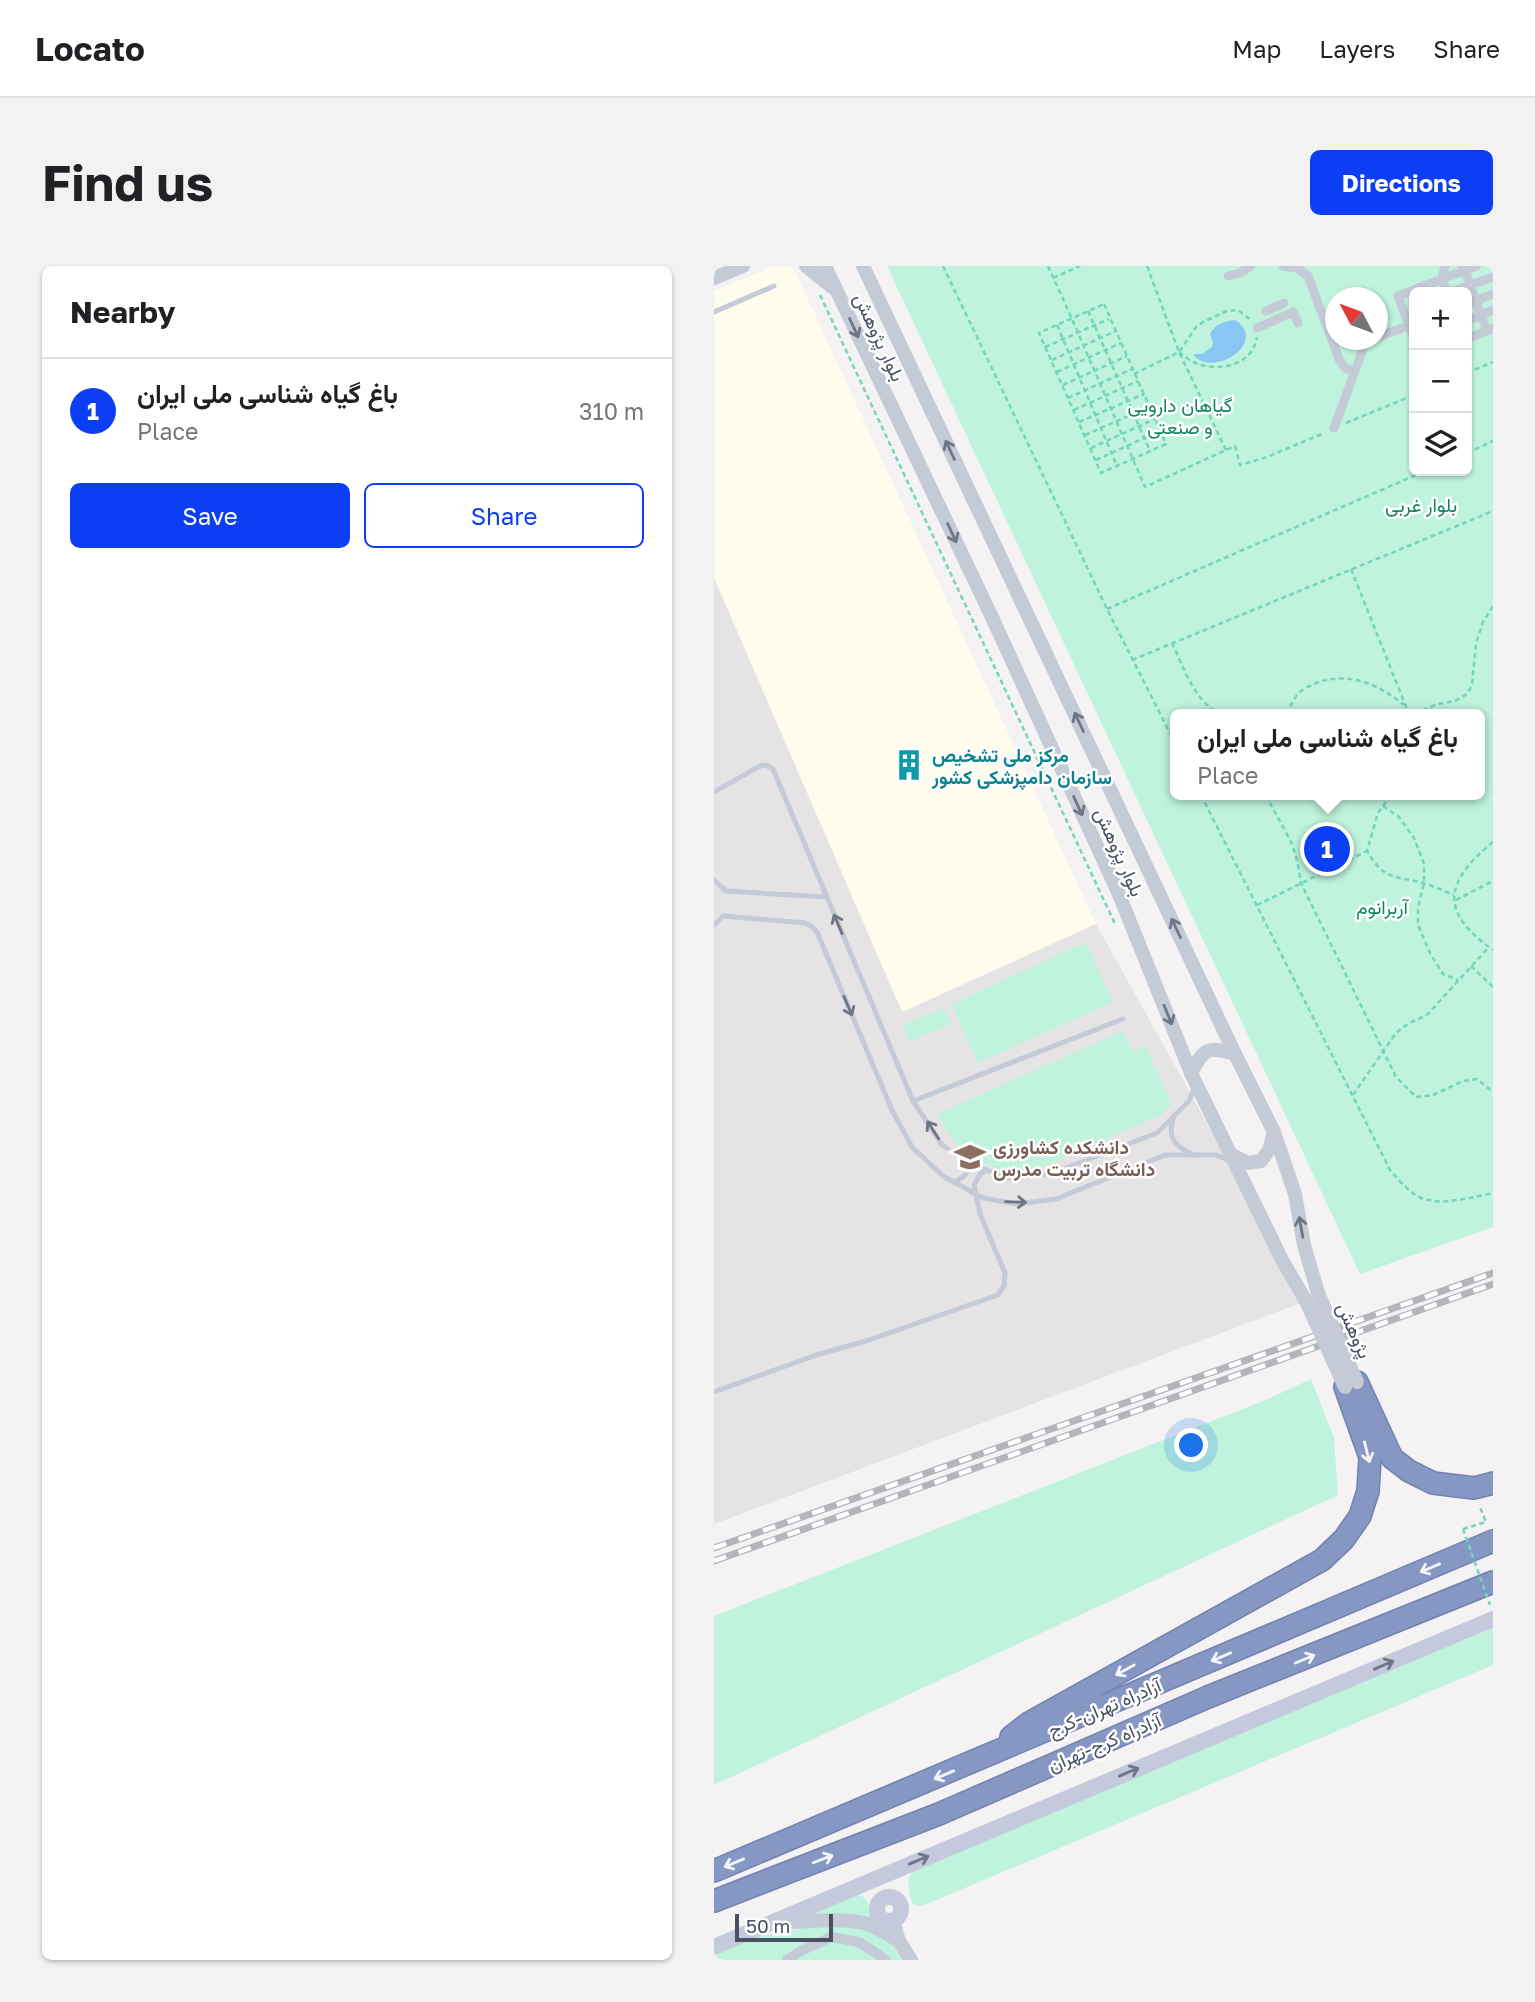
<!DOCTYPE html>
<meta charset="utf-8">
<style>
:root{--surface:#fff;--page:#f2f2f2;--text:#202124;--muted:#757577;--line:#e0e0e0;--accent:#0c3ff4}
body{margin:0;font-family:"Golos Text",Vazirmatn,sans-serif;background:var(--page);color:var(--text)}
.controls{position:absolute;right:21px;top:21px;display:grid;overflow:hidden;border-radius:10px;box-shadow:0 2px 5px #0004}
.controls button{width:63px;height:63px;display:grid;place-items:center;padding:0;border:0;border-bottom:2px solid var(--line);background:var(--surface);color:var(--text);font:35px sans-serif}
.compass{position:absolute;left:611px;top:21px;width:63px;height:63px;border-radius:50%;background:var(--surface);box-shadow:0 2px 5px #0004;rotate:311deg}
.scale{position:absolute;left:21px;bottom:18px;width:98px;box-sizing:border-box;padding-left:7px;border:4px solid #485061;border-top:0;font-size:19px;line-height:24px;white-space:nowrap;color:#485061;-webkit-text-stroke:5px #fff;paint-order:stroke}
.you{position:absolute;left:478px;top:1180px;width:24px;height:24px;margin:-18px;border:5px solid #fff;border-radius:50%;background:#1a73e8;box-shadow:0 0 0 10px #1a73e833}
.badge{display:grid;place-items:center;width:46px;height:46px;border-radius:50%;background:var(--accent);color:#fff;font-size:23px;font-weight:700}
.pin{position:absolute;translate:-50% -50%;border:4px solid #fff;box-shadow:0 2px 7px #0006}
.popup{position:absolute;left:456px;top:443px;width:315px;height:91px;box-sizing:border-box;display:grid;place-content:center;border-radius:10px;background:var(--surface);filter:drop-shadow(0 2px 5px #0005);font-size:23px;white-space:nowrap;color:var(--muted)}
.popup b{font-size:26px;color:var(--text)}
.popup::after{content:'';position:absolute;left:50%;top:100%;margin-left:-14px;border:14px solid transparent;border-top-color:var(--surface)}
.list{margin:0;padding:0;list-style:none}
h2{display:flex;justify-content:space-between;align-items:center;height:91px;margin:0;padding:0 28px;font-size:30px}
h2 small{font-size:23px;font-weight:400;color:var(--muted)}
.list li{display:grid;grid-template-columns:46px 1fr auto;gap:21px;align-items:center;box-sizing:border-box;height:105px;padding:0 28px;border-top:2px solid var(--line)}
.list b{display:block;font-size:26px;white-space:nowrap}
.list p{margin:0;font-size:23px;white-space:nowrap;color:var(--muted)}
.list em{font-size:23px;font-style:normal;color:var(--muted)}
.actions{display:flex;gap:14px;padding:21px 28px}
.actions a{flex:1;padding:16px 0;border:2px solid var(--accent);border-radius:10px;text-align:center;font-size:24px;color:var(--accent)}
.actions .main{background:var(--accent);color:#fff}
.icon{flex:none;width:38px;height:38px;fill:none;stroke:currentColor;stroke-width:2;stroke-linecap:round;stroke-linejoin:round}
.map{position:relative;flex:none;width:779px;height:1694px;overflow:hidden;border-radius:10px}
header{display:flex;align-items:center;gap:42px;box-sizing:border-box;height:98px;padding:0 35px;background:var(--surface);border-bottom:2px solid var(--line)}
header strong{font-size:33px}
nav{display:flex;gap:38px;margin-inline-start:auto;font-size:24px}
.intro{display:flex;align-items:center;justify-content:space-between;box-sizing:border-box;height:168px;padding:0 42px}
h1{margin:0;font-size:49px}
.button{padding:18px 32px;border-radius:10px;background:var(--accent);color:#fff;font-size:24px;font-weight:700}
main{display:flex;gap:42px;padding:0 42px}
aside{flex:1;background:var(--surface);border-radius:10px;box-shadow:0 2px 5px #0004}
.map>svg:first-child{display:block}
</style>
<header>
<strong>Locato</strong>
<nav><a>Map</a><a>Layers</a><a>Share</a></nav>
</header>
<div class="intro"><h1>Find us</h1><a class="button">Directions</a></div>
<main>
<aside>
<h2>Nearby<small></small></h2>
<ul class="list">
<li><span class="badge">1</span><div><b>باغ گیاه‌ شناسی ملی ایران</b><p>Place</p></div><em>310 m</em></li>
</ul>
<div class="actions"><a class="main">Save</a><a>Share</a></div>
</aside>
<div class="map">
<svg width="779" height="1694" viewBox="0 0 779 1694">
<rect width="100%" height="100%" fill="#f4f2f2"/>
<path fill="#fefcec" d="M60,0H74L80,3L382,658L188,747L0,312V25Z"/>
<path fill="#e5e3e4" d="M0,312L188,746L382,658L592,1035L0,1258Z"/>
<g fill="#bff3de" fill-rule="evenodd">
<path d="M173,0H779V961L646,1008ZM700,26H753V205H700ZM622,32H664V74H622ZM461,448H765V529H461Z"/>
<path d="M372,676L399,736L264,797L237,738Z"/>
<path d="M231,742L238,758L195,775L189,759Z"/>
<path d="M409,765L420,786L431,779L456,834V839L447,849L438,853L327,902L301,906L280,901L258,892L244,881L223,848Z"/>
<path d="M597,1113L620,1172L624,1229L0,1519V1350L554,1133Z"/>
<path d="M779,1362V1399L213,1638L204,1640L198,1638C195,1625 190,1609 203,1602Z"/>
<path d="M141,1627L151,1632L163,1657L79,1652Z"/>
<path d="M139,1659L177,1676L189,1694H0V1690L3,1688L38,1672L101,1660Z"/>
</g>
<path fill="#89c6f3" d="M521,54C556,76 498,114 479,88H488L498,81L499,77L496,68C501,58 511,55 521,54Z"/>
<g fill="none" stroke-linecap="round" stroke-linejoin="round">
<defs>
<g id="motorway">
<path d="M643,1116L678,1192L695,1205L719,1217L760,1222L779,1217"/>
<path d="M297,1471L315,1457L608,1294L630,1273L646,1250L654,1225L656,1191L631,1121"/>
<path d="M0,1605L779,1275"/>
<path d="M0,1635L225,1548L494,1431L779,1316"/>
</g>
</defs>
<use href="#motorway" stroke="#7182b0" stroke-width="24"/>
<g stroke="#73d5ba" stroke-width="2.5" stroke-dasharray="5 3.5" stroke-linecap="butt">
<path d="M229,0L393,343L461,477"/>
<path d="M334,0L358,53L431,221L521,180L526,199L553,191L610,167"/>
<path d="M433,0L465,86L512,184"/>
<path d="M339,12L366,0"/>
<path d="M106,29L402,660"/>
<path d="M390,38L452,178L387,207L325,67Z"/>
<path d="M374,45L436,185"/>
<path d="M343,59L403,200"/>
<path d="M331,81L395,53"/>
<path d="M465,86C471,91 477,96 484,98C508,106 539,98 543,71"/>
<path d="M338,94L402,65"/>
<path d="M343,106L407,77"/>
<path d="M753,107L779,96"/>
<path d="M420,108L465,86L482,61L489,56L513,45L524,44L538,55"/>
<path d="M349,119L413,90"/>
<path d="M354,132L418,103"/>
<path d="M360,144L424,115"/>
<path d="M365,156L430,128"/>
<path d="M632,157L700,129"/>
<path d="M371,169L435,141"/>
<path d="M377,182L441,153"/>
<path d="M753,187L779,175"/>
<path d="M382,194L446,165"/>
<path d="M637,303L695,448"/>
<path d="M393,343L711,205"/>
<path d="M458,377C470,402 480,435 506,448"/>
<path d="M418,394L779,245"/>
<path d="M572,448C576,442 579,434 583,429C588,423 596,420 602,417C635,405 664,418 690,439"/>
<path d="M701,448L723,438L741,435L753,428L758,419L762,377L769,356L779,340"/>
<path d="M487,529L676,904C686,915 698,931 714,934C734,938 760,931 779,927"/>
<path d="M552,529C559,544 568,558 576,574C582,587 585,603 587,617L682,811L702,831L719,829L749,815L763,813L779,826"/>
<path d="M677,529L664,547L653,585C671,615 679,609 709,617C719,620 730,625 740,629"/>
<path d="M669,540L685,551L700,572L710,598V617L704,642V659L716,687L729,708L744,714"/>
<path d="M779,576C730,616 725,646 779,684"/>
<path d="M742,634L779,615"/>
<path d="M543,639L653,585"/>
<path d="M757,700L779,721"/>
<path d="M639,829L682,767L695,757L713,749L775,681"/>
<path d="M749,1263L772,1256L765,1239"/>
</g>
<g stroke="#c5cad7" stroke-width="5">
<path d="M0,46L60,20"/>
<path d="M0,526L46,500L52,499L59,503L199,835L228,879L257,898L293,912L336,908L443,867L475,835L481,820"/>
<path d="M0,614L12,625L113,631"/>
<path d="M0,659L9,650L91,657L97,660L103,666L178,844L198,881L229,910L269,932L303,938L342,933L451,889H502L514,894"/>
<path d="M199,835L409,753"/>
<path d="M459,853C453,872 461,880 478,888"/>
<path d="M240,916C249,912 256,908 254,896"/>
<path d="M0,1126L102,1089L152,1075L284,1029L290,1020L291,1007L266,948L260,919L266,908L273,904"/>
</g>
<g stroke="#c5cad7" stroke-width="9">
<path d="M569,0L583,2L594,10L625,93L631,102L640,105"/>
<path d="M731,0L728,13L733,26"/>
<path d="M748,1L751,4L773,65"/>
<path d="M514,10L526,7L537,0"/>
<path d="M737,26L779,11"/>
<path d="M753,38L779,28"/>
<path d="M552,45L570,37"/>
<path d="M753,55L779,44"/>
<path d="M543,62L579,46L584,57"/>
<path d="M664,71L699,58"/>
<path d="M700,73L684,30L762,0"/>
<path d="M753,73L779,62"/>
<path d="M620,162L651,78L658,74"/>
</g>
<path stroke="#c5cad7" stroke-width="10" d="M73,1694L87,1685L117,1671L145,1676L172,1694"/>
<g stroke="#c5cad7" stroke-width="14">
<path d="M92,0L118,21"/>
<path d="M111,0L276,347L404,626L477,807L568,994L592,1035"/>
<path d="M149,0L521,788L560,866L581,928L590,979L604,1027"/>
<path d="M0,12L29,0"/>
<path d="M477,807C490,782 494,780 521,788"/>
<path d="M516,888L534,897L547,895L555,884L560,866"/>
<path d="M179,1654L185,1675L197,1694"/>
<path d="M59,1656C89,1657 121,1651 150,1657C161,1659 174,1669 185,1675"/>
</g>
<g stroke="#c4cadc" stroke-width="16">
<circle cx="175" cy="1643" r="12"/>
<path d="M0,1681L779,1353"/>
</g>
<use href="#motorway" stroke="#8697c4" stroke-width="21"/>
<defs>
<g id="rail">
<path d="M0,1282L779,1007"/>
<path d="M0,1295L779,1018"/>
</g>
</defs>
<use href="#rail" stroke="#b3b5bd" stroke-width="7"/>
<use href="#rail" stroke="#fff" stroke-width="4.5" stroke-dasharray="13" stroke-linecap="butt"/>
<path stroke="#73d5ba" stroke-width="2.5" stroke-dasharray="5 3.5" stroke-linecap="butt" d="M749,1263L776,1339"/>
<g stroke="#c5cad7" stroke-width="14">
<path d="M604,1027L643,1116"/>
<path d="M592,1035L631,1121"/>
</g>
</g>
<defs><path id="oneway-shaft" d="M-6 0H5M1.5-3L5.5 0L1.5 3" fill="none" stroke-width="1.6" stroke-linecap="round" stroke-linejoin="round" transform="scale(1.75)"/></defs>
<g stroke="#6e7584">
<use href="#oneway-shaft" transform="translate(140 62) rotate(65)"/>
<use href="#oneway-shaft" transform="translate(236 184) rotate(-115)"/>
<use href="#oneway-shaft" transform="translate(238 267) rotate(65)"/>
<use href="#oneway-shaft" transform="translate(365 456) rotate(-115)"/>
<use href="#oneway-shaft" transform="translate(364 540) rotate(65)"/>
<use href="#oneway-shaft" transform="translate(124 658) rotate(-113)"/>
<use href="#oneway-shaft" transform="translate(462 662) rotate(-115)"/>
<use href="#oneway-shaft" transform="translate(134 740) rotate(67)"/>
<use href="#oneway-shaft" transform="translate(454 749) rotate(68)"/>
<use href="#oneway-shaft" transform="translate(219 864) rotate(-123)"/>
<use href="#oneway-shaft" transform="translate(302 936) rotate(2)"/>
<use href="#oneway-shaft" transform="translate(587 961) rotate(-100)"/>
</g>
<g stroke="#f3f5f9">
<use href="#oneway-shaft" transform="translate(653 1186) rotate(76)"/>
<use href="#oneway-shaft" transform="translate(716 1302) rotate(157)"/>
<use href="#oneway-shaft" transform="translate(507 1391) rotate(157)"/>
<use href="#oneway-shaft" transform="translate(591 1393) rotate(-22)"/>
<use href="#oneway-shaft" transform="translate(411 1404) rotate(151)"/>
<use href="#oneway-shaft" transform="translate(230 1509) rotate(157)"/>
<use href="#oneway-shaft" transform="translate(109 1593) rotate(-21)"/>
<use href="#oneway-shaft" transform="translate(20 1597) rotate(157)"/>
</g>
<g stroke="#6d7586">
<use href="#oneway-shaft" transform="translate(670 1399) rotate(-23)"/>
<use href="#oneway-shaft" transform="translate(415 1506) rotate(-23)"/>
<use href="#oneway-shaft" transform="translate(205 1594) rotate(-23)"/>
</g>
<defs>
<symbol id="building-bare" viewBox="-9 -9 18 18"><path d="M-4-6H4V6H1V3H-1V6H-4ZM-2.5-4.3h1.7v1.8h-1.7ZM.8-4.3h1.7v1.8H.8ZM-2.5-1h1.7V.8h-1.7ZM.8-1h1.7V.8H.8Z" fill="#0f9aa8" stroke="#fff" stroke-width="2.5" paint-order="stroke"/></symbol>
<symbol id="university-bare" viewBox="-9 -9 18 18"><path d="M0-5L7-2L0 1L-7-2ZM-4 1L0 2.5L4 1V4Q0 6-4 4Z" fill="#8d6e63" stroke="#fff" stroke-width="2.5" paint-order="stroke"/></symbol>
</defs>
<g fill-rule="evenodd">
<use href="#building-bare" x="173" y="477" width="44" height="44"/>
<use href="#university-bare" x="234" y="869" width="44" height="44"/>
</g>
<g text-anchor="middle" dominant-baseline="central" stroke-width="5" stroke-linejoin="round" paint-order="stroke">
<g font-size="19" fill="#485061" stroke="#fff">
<text transform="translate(166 71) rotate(65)">بلوار پژوهش</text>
<text transform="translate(406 586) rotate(66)">بلوار پژوهش</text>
<text transform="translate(641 1064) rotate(66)">پژوهش</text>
<text transform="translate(390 1441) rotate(-23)">آزادراه تهران-کرج</text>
<text transform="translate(390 1476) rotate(-23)">آزادراه کرج-تهران</text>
</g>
<g font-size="19" fill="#108564" stroke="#fff">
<text x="466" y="138">گیاهان دارویی<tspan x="466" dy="22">و صنعتی</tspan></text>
<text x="707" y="238">بلوار غربی</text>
<text x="668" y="640">آربرانوم</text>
</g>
<g font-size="19" font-weight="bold" fill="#0d838f" stroke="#fff" text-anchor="start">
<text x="218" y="488">مرکز ملی تشخیص<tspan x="218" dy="22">سازمان دامپزشکی کشور</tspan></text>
</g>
<g font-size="19" font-weight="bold" fill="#785e54" stroke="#fff" text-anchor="start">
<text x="279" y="880">دانشکده کشاورزی<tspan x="279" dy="22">دانشگاه تربیت مدرس</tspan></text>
</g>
</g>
</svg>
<div class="controls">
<button>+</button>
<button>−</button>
<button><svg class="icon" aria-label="layers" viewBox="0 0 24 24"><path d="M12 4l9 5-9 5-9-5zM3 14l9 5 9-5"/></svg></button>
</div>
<svg class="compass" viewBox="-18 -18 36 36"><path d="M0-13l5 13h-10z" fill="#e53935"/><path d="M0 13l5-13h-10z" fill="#757577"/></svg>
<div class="scale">50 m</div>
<div class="you"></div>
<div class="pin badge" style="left:613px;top:583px">1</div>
<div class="popup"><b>باغ گیاه‌ شناسی ملی ایران</b>Place</div>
</div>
</main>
